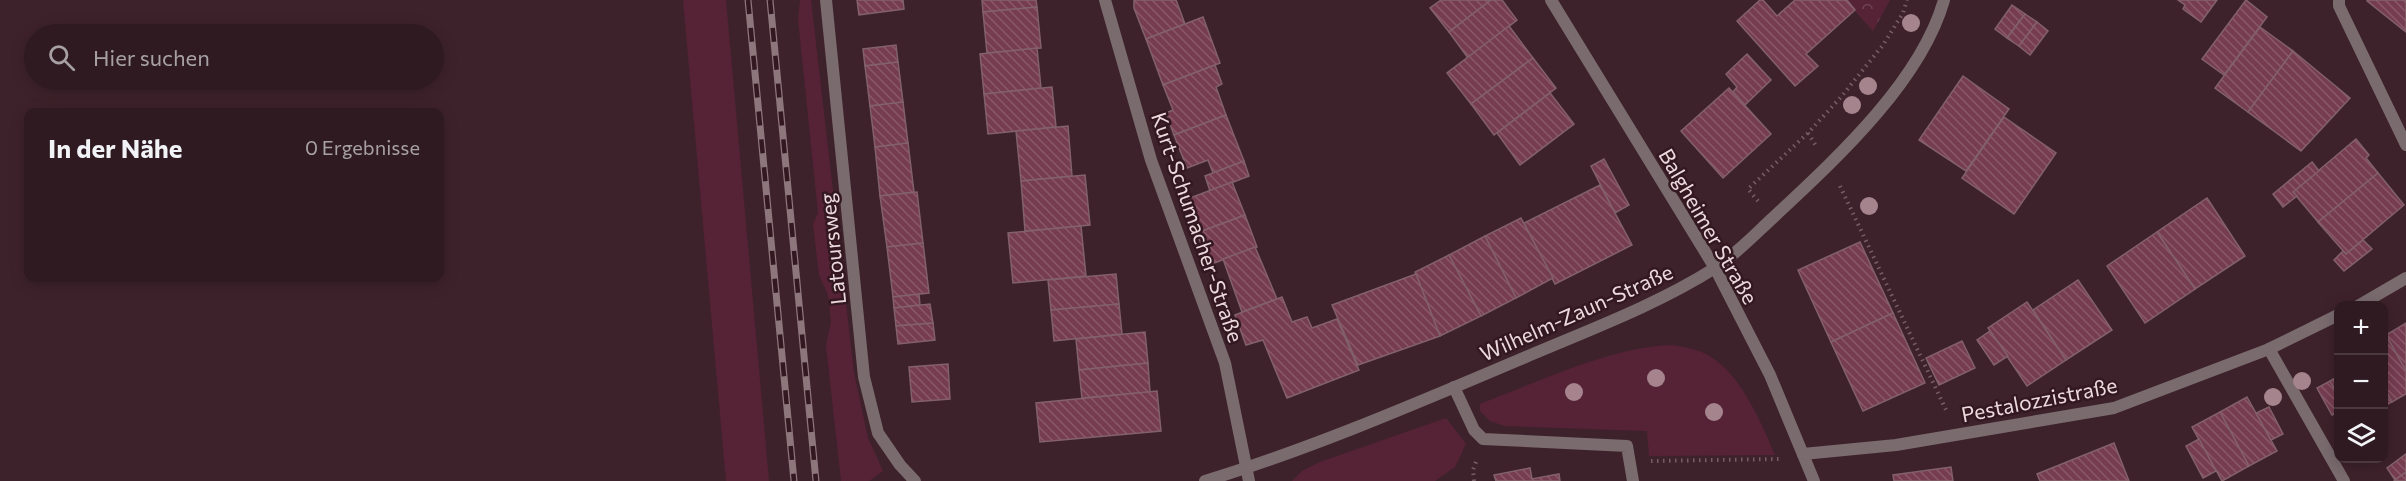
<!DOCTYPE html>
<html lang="de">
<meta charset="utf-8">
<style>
:root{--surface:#2e1a20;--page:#362329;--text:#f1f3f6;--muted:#a7a1a5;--line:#49383e}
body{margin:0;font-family:Commissioner,sans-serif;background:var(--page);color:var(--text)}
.controls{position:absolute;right:18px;bottom:18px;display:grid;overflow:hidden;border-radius:12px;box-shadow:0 3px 15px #0003}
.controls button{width:54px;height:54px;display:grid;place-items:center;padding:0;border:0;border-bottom:2px solid var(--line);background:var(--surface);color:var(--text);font:30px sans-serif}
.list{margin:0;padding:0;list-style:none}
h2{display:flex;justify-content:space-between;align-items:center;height:78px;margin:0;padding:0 24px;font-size:26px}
h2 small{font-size:20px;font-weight:400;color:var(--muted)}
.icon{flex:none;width:33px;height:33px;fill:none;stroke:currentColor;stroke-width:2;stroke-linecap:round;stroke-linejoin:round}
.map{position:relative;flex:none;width:2406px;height:481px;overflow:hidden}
.search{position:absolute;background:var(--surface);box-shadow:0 3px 15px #0003;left:24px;top:24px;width:420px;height:66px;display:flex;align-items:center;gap:15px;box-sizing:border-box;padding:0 21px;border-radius:33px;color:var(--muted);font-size:22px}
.panel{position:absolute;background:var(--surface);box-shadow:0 3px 15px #0003;left:24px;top:108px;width:420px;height:174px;border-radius:12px}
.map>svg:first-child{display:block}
</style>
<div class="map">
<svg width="2406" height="481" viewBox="0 0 2406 481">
<defs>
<pattern id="forest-crowns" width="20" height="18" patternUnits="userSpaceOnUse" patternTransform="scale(1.5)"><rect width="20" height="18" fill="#562236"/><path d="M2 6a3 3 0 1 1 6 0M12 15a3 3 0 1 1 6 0" fill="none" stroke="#6f4253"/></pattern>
<pattern id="building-back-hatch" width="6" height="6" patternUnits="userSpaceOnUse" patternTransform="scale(1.5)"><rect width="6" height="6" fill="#763d51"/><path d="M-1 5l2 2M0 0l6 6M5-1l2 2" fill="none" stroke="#8a586a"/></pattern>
</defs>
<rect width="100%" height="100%" fill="#3e222b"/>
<g fill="#562236">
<path d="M683,0H726L769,481H726Z"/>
<path d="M800,0H811L854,373L868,438L883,471L869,481H841L826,345L831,322L828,295L819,275L813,224L818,213L798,19Z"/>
<path d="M1670,345C1684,347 1699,349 1711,357C1741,375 1762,424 1775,455L1649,456L1647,431L1505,426L1490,421L1480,411V404C1541,381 1605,349 1670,345Z"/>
<path d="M1446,418L1466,444L1455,467L1435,481H1292L1302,471L1320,462Z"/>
</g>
<path fill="url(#forest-crowns)" d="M1845,0H1890L1873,31Z"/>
<g fill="url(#building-back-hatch)" stroke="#82616b" stroke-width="1.5">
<path d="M857,0H903L904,9L859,15Z"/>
<path d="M982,0H1036L1037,7L983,12Z"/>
<path d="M1134,0H1176L1185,24L1146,39L1134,8Z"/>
<path d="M1441,0H1491L1449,32L1430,8Z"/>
<path d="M1491,0H1502L1517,20L1468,58L1449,32Z"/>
<path d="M1760,0H1763L1777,16L1795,0H1847L1855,10L1806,54L1818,66L1795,86L1737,21Z"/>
<path d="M2178,0H2217L2201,22L2183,9L2185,5Z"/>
<path d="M2246,0L2267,17L2224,75L2202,59Z"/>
<path d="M2368,0H2406V32L2367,1Z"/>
<path d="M2012,5L2025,14L2007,38L1995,29Z"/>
<path d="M1037,7L1041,48L987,53L983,12Z"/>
<path d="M2025,14L2037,22L2019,46L2007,38Z"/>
<path d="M1203,17L1220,63L1163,85L1146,39Z"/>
<path d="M2037,22L2048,31L2030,55L2019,46Z"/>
<path d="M1509,26L1533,58L1471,104L1447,73Z"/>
<path d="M2260,27L2293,51L2248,112L2215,88Z"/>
<path d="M896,45L898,62L865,66L863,49Z"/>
<path d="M1037,48L1041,88L984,94L980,54Z"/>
<path d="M2293,51L2350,98L2301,151L2248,112Z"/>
<path d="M1747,54L1771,80L1745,105L1733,92L1737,87L1726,74Z"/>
<path d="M1533,58L1556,88L1494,135L1471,104Z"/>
<path d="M898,62L903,102L870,106L865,66Z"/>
<path d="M1215,65L1222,84L1216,87L1226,115L1174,135L1166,113L1173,110L1163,85Z"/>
<path d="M1963,76L2009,109L1966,171L1919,140Z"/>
<path d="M1052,87L1056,127L988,134L984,94Z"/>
<path d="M1729,88L1771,134L1723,178L1681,131Z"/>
<path d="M1550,93L1574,124L1520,165L1497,133Z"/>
<path d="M903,102L908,143L875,147L870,106Z"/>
<path d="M1226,115L1244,161L1213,173L1208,160L1187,168L1174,135Z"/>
<path d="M2004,117L2056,153L2014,214L1962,178Z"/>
<path d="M1068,126L1072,176L1021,181L1016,131Z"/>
<path d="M2356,139L2369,155L2366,158L2378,173L2318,222L2293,192Z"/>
<path d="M908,143L914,192L880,196L875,147Z"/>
<path d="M1604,159L1629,205L1615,213L1591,166Z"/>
<path d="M1244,161L1249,176L1210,191L1205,176Z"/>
<path d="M2312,162L2319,171L2293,192L2297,196L2283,207L2273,194Z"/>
<path d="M2378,173L2404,205L2346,254L2318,222Z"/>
<path d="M1085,175L1090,225L1025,231L1021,181Z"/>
<path d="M1232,182L1245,215L1197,233L1185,200Z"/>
<path d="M1600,185L1632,245L1555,284L1524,223Z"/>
<path d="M917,192L923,243L887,247L880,196Z"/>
<path d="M2207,198L2245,256L2195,289L2157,232Z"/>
<path d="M1245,215L1257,247L1209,265L1197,233Z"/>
<path d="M1521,218L1553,278L1516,298L1485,236Z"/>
<path d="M1081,226L1086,276L1013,283L1008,233Z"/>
<path d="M2157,232L2195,289L2145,323L2107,266Z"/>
<path d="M1485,236L1516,298L1481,316L1449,255Z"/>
<path d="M2363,240L2372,249L2344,271L2334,260L2343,251L2346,254Z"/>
<path d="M1860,242L1893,313L1831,342L1798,270Z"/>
<path d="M923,243L929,293L893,297L887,247Z"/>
<path d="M1255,247L1277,299L1242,312L1223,259Z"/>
<path d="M1449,255L1481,316L1440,336L1415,272Z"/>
<path d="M1116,274L1119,304L1051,310L1048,280Z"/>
<path d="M1416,274L1440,336L1358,365L1332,305Z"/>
<path d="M2078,280L2112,330L2066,360L2033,310Z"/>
<path d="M919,294L920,305L894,308L893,297Z"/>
<path d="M1282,297L1292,322L1307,317L1312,328L1337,319L1359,370L1287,398L1263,340L1246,345L1235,315Z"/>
<path d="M2027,302L2066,360L2027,386L1988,328Z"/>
<path d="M930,304L933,323L896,326L894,308Z"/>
<path d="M1119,304L1122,334L1054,341L1051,310Z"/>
<path d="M1893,313L1925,383L1863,411L1831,342Z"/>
<path d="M933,323L935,340L898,344L896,326Z"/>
<path d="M2406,323V371L2386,335Z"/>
<path d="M1990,331L2008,356L1994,365L1977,340Z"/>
<path d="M1145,332L1148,363L1079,370L1076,339Z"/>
<path d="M2386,335L2406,371V394L2392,402L2384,387V336Z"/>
<path d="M1962,341L1975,368L1939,385L1926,358Z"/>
<path d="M1148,363L1150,392L1082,398L1079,370Z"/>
<path d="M948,364L950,399L912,402L909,367Z"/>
<path d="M2338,376V396L2330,381Z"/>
<path d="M2330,381L2338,396V412L2332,415L2317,388Z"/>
<path d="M2384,387L2392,402L2384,406Z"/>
<path d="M1157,391L1161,431L1040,442L1036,403Z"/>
<path d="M2247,397L2277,451L2249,466L2220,412Z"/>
<path d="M2269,407L2283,434L2271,440L2256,413Z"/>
<path d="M2220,412L2249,466L2222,481L2192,427Z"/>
<path d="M2199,439L2216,471L2203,478L2186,446Z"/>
<path d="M2114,443L2129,481H2040L2037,474Z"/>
<path d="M2406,454V472L2395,480L2387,468Z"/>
<path d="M1951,467L1953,481H1894L1893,475Z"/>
<path d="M1530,468L1532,479L1559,474L1560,481H1496L1494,475Z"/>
<path d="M2406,472V481H2394L2395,480Z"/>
</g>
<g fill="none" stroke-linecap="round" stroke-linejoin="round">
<g stroke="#775e66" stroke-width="4" stroke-dasharray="1.5 4.5" stroke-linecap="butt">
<path d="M1808,133L1816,146"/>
<path d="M1840,186L1947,412"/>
<path d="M1758,201L1748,189L1808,133L1841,97L1883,45L1903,13L1907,0"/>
<path d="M1651,461L1779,459"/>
<path d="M1474,481L1473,470L1477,459"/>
</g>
<g stroke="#7a6b6f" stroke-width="12">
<path d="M826,0L864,377L878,433L900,465L915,481"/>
<path d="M1105,0L1151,160L1225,363L1249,481"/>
<path d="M1551,0L1715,268L1770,375L1814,481"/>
<path d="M2339,0V6L2406,145"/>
<path d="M2358,306L2406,278"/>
<path d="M2269,349L2344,481"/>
<path d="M1454,387L1474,430L1483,439L1627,446L1633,481"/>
<path d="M1803,454L1896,445L2114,408L2269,349L2338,315"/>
<path d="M1205,481C1313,448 1417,403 1521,359C1586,331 1655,306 1715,268C1738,253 1757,232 1777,214C1837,158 1921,81 1944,0"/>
</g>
<defs>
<g id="rail">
<path d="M748,0L794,481"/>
<path d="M770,0L816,481"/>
</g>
</defs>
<use href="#rail" stroke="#8e767d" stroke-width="7"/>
<use href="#rail" stroke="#331821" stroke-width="4.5" stroke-dasharray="14" stroke-linecap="butt"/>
</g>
<g fill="#a5848e">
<circle cx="1911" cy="23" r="9"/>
<circle cx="1868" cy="86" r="9"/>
<circle cx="1852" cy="105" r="9"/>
<circle cx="1869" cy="206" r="9"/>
<circle cx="1656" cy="378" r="9"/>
<circle cx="2302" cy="381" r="9"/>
<circle cx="1574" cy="392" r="9"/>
<circle cx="2273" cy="397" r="9"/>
<circle cx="1714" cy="412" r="9"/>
</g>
<g text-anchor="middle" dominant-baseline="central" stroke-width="5" stroke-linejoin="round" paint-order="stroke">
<g font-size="21" fill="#eddadf" stroke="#331821">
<text transform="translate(1709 226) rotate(60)">Balgheimer Straße</text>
<text transform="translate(1198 227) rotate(71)">Kurt-Schumacher-Straße</text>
<text transform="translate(832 249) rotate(-96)">Latoursweg</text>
<text transform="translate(1576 312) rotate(-24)">Wilhelm-Zaun-Straße</text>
<text transform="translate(2039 399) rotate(-11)">Pestalozzistraße</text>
</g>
</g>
</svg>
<div class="controls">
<button>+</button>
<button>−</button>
<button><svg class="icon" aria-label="layers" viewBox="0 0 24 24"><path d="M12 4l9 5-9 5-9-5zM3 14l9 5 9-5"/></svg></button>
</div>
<div class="search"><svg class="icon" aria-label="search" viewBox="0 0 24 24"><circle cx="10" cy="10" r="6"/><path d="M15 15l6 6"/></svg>Hier suchen</div>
<section class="panel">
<h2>In der Nähe<small>0 Ergebnisse</small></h2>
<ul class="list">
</ul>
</section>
</div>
